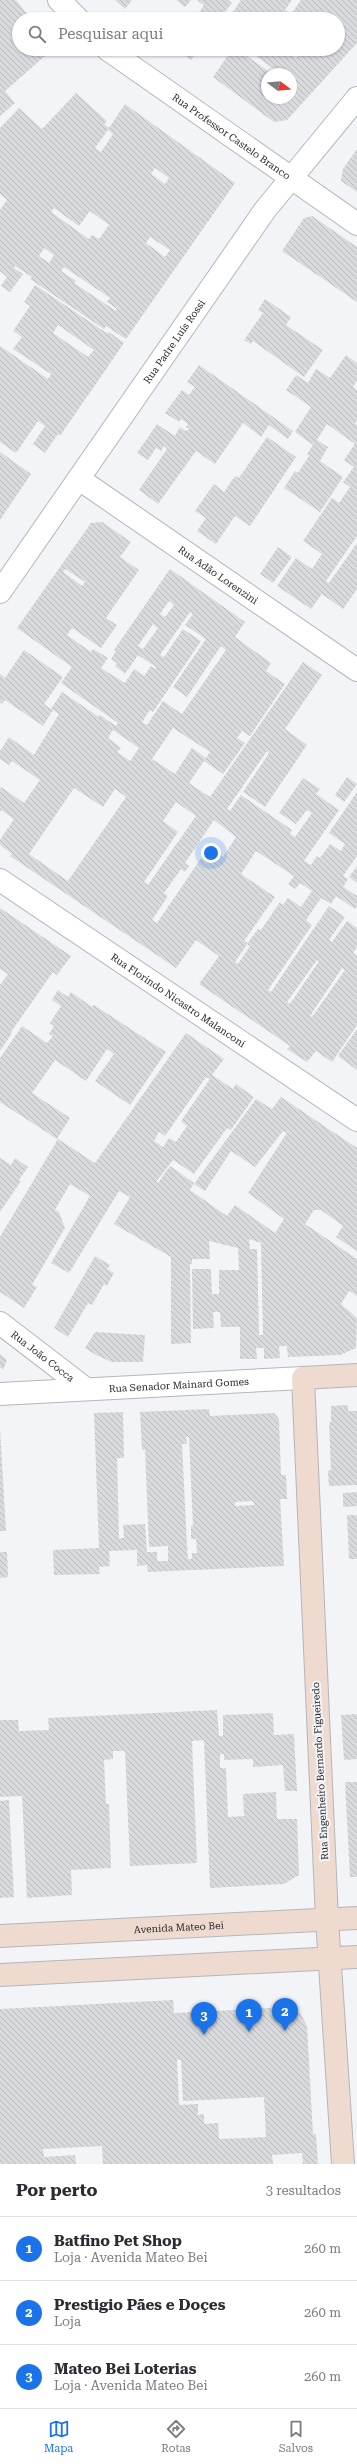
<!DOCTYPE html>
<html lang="pt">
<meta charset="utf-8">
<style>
:root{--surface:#fff;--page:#f7f7f7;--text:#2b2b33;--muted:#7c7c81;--line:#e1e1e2;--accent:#1a73e8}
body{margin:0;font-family:"Roboto Serif",serif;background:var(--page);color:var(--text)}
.compass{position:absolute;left:261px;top:68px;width:36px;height:36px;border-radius:50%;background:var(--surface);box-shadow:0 1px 3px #0004;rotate:106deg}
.you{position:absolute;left:211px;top:853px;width:14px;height:14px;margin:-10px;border:3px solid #fff;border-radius:50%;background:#1a73e8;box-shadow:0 0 0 6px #1a73e833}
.badge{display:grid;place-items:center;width:26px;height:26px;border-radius:50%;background:var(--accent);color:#fff;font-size:13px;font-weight:700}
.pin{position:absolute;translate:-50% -33px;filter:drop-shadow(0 1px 2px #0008)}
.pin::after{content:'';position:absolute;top:21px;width:14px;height:12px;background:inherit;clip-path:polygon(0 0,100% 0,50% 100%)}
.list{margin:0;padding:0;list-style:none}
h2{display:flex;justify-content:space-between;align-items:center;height:52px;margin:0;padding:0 16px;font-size:17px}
h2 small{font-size:13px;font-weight:400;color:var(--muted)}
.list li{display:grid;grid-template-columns:26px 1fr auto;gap:12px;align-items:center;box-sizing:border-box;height:64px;padding:0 16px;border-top:1px solid var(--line)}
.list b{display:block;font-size:15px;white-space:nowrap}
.list p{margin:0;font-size:13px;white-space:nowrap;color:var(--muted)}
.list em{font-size:13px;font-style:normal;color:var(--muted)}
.icon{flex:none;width:22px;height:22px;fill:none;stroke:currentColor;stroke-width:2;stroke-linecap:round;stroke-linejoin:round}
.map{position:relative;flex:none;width:357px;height:2164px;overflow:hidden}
.search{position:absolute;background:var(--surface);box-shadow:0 1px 3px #0004;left:12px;right:12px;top:12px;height:44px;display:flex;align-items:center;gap:10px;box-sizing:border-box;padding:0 14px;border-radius:22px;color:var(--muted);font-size:15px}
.sheet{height:244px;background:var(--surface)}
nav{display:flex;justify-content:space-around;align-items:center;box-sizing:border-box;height:56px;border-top:1px solid var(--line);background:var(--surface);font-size:11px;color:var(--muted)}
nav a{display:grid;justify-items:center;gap:2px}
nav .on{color:var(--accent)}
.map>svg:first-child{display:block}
</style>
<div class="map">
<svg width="357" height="2164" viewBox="0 0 357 2164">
<defs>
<pattern id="building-back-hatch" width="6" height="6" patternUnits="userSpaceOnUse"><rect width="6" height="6" fill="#d8dadd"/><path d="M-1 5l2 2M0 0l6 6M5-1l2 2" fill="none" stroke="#b9bbbe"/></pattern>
</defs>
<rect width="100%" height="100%" fill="#f2f4f8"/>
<g fill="url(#building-back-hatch)" fill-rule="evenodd">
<path d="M0,0H16L31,19H19V49H53L5,91L15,103L0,116Z"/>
<path d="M115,0H132L125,9Z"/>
<path d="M176,0H191L185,7Z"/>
<path d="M197,0H228L232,3L220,19H184L188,14L195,19L204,5Z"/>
<path d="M241,0H292L285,10L291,14L301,0H357V43L287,120L274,122L213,77L229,54L222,49H284L296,58L299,54L292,49H338V19H260L262,17L256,14L253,19H228ZM246,49L281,74H291V98H267V74H272L243,53Z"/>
<path d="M176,49H199L191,60Z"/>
<path d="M76,93L107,121L104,124L109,128L125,104L235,183L126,339L106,326L104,329L30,279L32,277L15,266L14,268L23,274L10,292L1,286L7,277L0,271V210L7,200L0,194V128L19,108L42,129ZM108,130L113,134L101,152L95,148ZM155,168L169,178L165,184L151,174ZM54,208L79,226L90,211L109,225L99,239L92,235L89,239L51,212ZM150,237L170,250L165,257L146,243ZM44,248L54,255L49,263L39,256ZM64,267L110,298L107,302L117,309L116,311L74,283L76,281L61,271Z"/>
<path d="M357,149V192L341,181L343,169Z"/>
<path d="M312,216L357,247V302L282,251L304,218Z"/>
<path d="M35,285L108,334L109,332L124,343L60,436L58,434L45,453L33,444L45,426L38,421L16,453L0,442V346L48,379L51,374L13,349L22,337L13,331L30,306L24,302ZM58,325L94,350L88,357L53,333Z"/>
<path d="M265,299L291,317L286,325L323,350L304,377L253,341L251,344L244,340L263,313L258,310Z"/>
<path d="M346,355L357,363V380L353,387L357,390V420L355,423L357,425V536L326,581L329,583L357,543V589L343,609L322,594L311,609L277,586L296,558L312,569L322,554L303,541L332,498L339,503L350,487L343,482L354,467L344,460L355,444L327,424L317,440L328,447L320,461L343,477L320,512L284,488L295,471L298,473L309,456L307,454L313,445L295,432L311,407L286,390L296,375L308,383L316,369L330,378Z"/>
<path d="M199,365L293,431L288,439L269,425L261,437L243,423L215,464L196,451L158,504L139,490L167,449L164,446L161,451L156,448L148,460L137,453L157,424L175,436L180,427L185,431L190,429L186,427L188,424L181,419L179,422L165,413L182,390L189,395L195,387L187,382Z"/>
<path d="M267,437L296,457L250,526L235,516L216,544L197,531L206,518L195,511L214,484L224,492L235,476L239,478Z"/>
<path d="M0,452L31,474L0,520Z"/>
<path d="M102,522L131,542L120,557L139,570L106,618L117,625L101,648L72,628L67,635L91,652L93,649L108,658L101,668L125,683L134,669L144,676L151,666L155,669L156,667L138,655L125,674L115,666L117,663L111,659L116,651L114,650L170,569L245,622L235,637L271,663L266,671L285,684L250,736L242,731L237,738L245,743L223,774L204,761L189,783L210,797L303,662L322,675L285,729L307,745L265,807L243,792L269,753L267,751L227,809L230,811L241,795L292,830L290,834L295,837L312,813L307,810L296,824L279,813L303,778L320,789L316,794L339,810L304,861L311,865L317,856L320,858L330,844L341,851L345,844L329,833L357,792V856L343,876L348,879L343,887L357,896V906L355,909L336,896L331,904L321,898L306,920L312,925L268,990L271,992L329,906L345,917L329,940L332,942L347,921L357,928V947L353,953L357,956V1025L332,1062L316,1051L307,1062L287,1049L290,1046L199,984L219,956L196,940L176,968L10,856L12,854L0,845V840L14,819L1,810L0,812V789L1,787L24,803L40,780L12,761L9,765L0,759V751L9,737L34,755L59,714L53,710L43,726L5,700L2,704L0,702V674L5,678L24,650L63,677L44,704L51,709L62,692L99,717L100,715L116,726L118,723L61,683L72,667L17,628L91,523ZM65,569L85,582L82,586L63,572ZM169,601L174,605L165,617L160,614ZM190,612L193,614L185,625L206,639L173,687L187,697L221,646L226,650L182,714L163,701L147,725L142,722L150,710L153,712L201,641L183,629L164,657L160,655ZM153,624L158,628L143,649L138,646ZM173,728L210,752L206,758L192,748L175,774L152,759ZM113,730L139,748L130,761L117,752L121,748L108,738ZM74,788L103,807L115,789L126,797L68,881L29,854ZM176,802L196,816L148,885L144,882L178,832L163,821ZM214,820L236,837L223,857L208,848L157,923L152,920L168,896L164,893L181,869L185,872L189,866L185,863ZM256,851L294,876L288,884L295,889L300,883L312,891L301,907L288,898L283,905L280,902L261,930L258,929L247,944L250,946L238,964L235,962L248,943L244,941L275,897L241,874ZM317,960L319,961L290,1004L287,1002ZM342,968L345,970L312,1017L310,1016Z"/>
<path d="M278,547L292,557L273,583L260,574Z"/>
<path d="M347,777L357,784L344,802L335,795Z"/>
<path d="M357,866V883L349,877Z"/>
<path d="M0,908L71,956L57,975L53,972L11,1032L12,1033L0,1051V985L8,974L0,969Z"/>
<path d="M58,990L68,997L71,992L92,1007L94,1005L166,1052L130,1105L95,1081L114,1054L107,1049L86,1081L55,1060L32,1093L70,1118L57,1139L0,1102V1058L22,1026L47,1043L53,1036L49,1034L54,1026L50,1023L61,1006L52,1000Z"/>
<path d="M357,1029V1070L338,1056Z"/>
<path d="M186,1033L224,1059L212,1075L233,1089L236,1084L254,1097L231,1130L227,1128L194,1174L173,1160L156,1182L158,1183L170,1166L194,1183L190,1190L227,1216L235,1205L275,1233L284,1219L248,1193L290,1128L286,1133L283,1131L255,1167L231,1151L205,1191L194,1184L256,1099L272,1109L281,1097L357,1148V1251L336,1237L343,1226L321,1210H314L305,1224L357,1259V1296L349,1291L341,1304L357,1318L356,1348L340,1355L288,1357L287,1346H279L280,1358L264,1359V1348H256L257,1359H240V1327H221L220,1312H213L214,1328L193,1329L192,1269H211L212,1294H219V1270H239L238,1248L209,1241L210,1259H192V1264H190L191,1343L171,1344V1257L114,1224L130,1197L119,1191L69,1273L51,1263L90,1196L70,1184L55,1210L59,1212L65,1228L32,1285L37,1287L24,1308L0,1292V1237L58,1139L95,1163ZM206,1077L210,1079L181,1121L187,1126L176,1142L169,1138L163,1147L154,1141L159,1132L165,1136ZM249,1239L261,1243L263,1335H259L257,1249H250Z"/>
<path d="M0,1158L11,1165L15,1158L28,1167L19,1180L21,1181L0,1212Z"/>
<path d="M95,1256L110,1265L107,1269L114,1273L107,1286L104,1284L92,1305L88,1303L68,1337L54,1328Z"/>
<path d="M95,1332L145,1335L143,1362H112L96,1355L85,1348Z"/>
<path d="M0,1354L7,1360L3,1370L0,1367Z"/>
<path d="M348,1405V1411H357V1485L329,1486L328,1471L331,1470L329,1423L331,1422V1406Z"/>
<path d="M209,1409L210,1416L274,1413L279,1419L281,1475H286L287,1499H280L284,1566L148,1572L147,1565L137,1566V1550L109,1551L110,1566L99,1567L100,1574L54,1575L53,1550L99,1548L94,1413L123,1412L124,1458H117L119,1538H124L123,1525L145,1524L147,1552H157V1561H168V1546L149,1547L145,1450H142L140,1412ZM186,1437H189L193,1526L191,1525V1539H196L197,1553H192V1559H188L187,1545L182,1444H187ZM253,1501L254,1505L235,1506V1502Z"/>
<path d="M0,1428L6,1531H0Z"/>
<path d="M357,1492V1506L343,1507V1493Z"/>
<path d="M347,1515H357V1559H349Z"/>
<path d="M0,1552H7L8,1577L0,1578Z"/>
<path d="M217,1710L219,1736H223V1715L273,1713L274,1735L294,1734L297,1791H285L283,1765L253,1767V1759L224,1760V1754H220V1768H226L228,1817L244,1816L243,1794L276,1792L277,1819H297L299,1875L284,1884L210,1888L204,1740L192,1741L197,1863L130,1866L125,1751H113V1759L104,1760L106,1804H109L111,1868L71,1870L72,1895L27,1898L22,1796L0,1797V1720H18L19,1731L49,1730L48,1718Z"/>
<path d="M357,1714V1759L344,1760L341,1715Z"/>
<path d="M345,1782H357V1877H350Z"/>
<path d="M9,1800L14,1897L0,1898V1801Z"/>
<path d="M173,2000L174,2013L290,2007L301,2014L307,2026L313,2134H316L318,2164H303L302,2153L272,2155L273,2164H103L102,2146L43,2149L44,2157L75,2155L76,2164H0V2009ZM177,2060H181L183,2101L264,2097L266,2137L219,2139L218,2123L204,2124V2114L198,2115V2104L179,2105Z"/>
</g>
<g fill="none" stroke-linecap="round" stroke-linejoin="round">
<defs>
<g id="street">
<path d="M59,0L78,19"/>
<path id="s1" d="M107,49L357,224"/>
<path id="s2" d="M79,479L357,670"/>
<path id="s3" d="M0,592L265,210L357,98"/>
<path id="s4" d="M0,880L357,1120"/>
<path id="s5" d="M0,1323L86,1389"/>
<path id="s6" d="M0,1394L303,1378"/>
</g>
<g id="secondary">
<path id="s7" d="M0,1936L357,1918"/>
<path d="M0,1975L357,1957"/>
<path d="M343,2164L327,1919L303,1378L357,1375"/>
</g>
</defs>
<use href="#street" stroke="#b5b6ba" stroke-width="24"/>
<use href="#secondary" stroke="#b5b6ba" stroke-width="24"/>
<use href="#street" stroke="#fff" stroke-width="22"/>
<use href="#secondary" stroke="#eedacf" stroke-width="22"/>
</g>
<g text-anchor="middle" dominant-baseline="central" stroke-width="4" stroke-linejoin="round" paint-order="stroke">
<g font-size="10" fill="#272829" stroke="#f2f4f8">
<text stroke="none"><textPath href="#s1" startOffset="152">Rua Professor Castelo Branco</textPath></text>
<text stroke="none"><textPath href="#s3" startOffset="305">Rua Padre Luís Rossi</textPath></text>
<text stroke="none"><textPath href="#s2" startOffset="169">Rua Adão Lorenzini</textPath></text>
<text stroke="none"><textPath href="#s4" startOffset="215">Rua Florindo Nicastro Malanconi</textPath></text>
<text stroke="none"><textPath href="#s5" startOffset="54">Rua João Cocca</textPath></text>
<text stroke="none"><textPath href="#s6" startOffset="179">Rua Senador Mainard Gomes</textPath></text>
<text transform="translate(320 1771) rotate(-93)">Rua Engenheiro Bernardo Figueiredo</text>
<text stroke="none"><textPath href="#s7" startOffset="179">Avenida Mateo Bei</textPath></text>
</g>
</g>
</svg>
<svg class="compass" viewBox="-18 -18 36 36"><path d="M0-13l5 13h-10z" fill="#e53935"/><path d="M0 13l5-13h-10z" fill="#7c7c81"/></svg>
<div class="you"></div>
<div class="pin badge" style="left:249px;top:2032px">1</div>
<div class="pin badge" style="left:285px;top:2031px">2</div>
<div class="pin badge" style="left:204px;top:2035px">3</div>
<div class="search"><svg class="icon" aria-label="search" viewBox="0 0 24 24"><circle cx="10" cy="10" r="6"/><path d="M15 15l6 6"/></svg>Pesquisar aqui</div>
</div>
<section class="sheet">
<h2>Por perto<small>3 resultados</small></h2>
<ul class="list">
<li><span class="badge">1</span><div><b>Batfino Pet Shop</b><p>Loja · Avenida Mateo Bei</p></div><em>260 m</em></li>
<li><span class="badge">2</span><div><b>Prestigio Pães e Doçes</b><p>Loja</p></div><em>260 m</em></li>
<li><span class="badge">3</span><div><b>Mateo Bei Loterias</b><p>Loja · Avenida Mateo Bei</p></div><em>260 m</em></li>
</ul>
</section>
<nav>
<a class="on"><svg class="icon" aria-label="map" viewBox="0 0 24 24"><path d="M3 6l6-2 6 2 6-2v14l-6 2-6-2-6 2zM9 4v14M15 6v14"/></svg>Mapa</a>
<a><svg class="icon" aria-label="directions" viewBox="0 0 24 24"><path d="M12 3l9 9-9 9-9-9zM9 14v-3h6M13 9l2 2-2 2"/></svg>Rotas</a>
<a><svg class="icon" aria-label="saved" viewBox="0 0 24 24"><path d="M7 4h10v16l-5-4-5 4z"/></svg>Salvos</a>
</nav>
